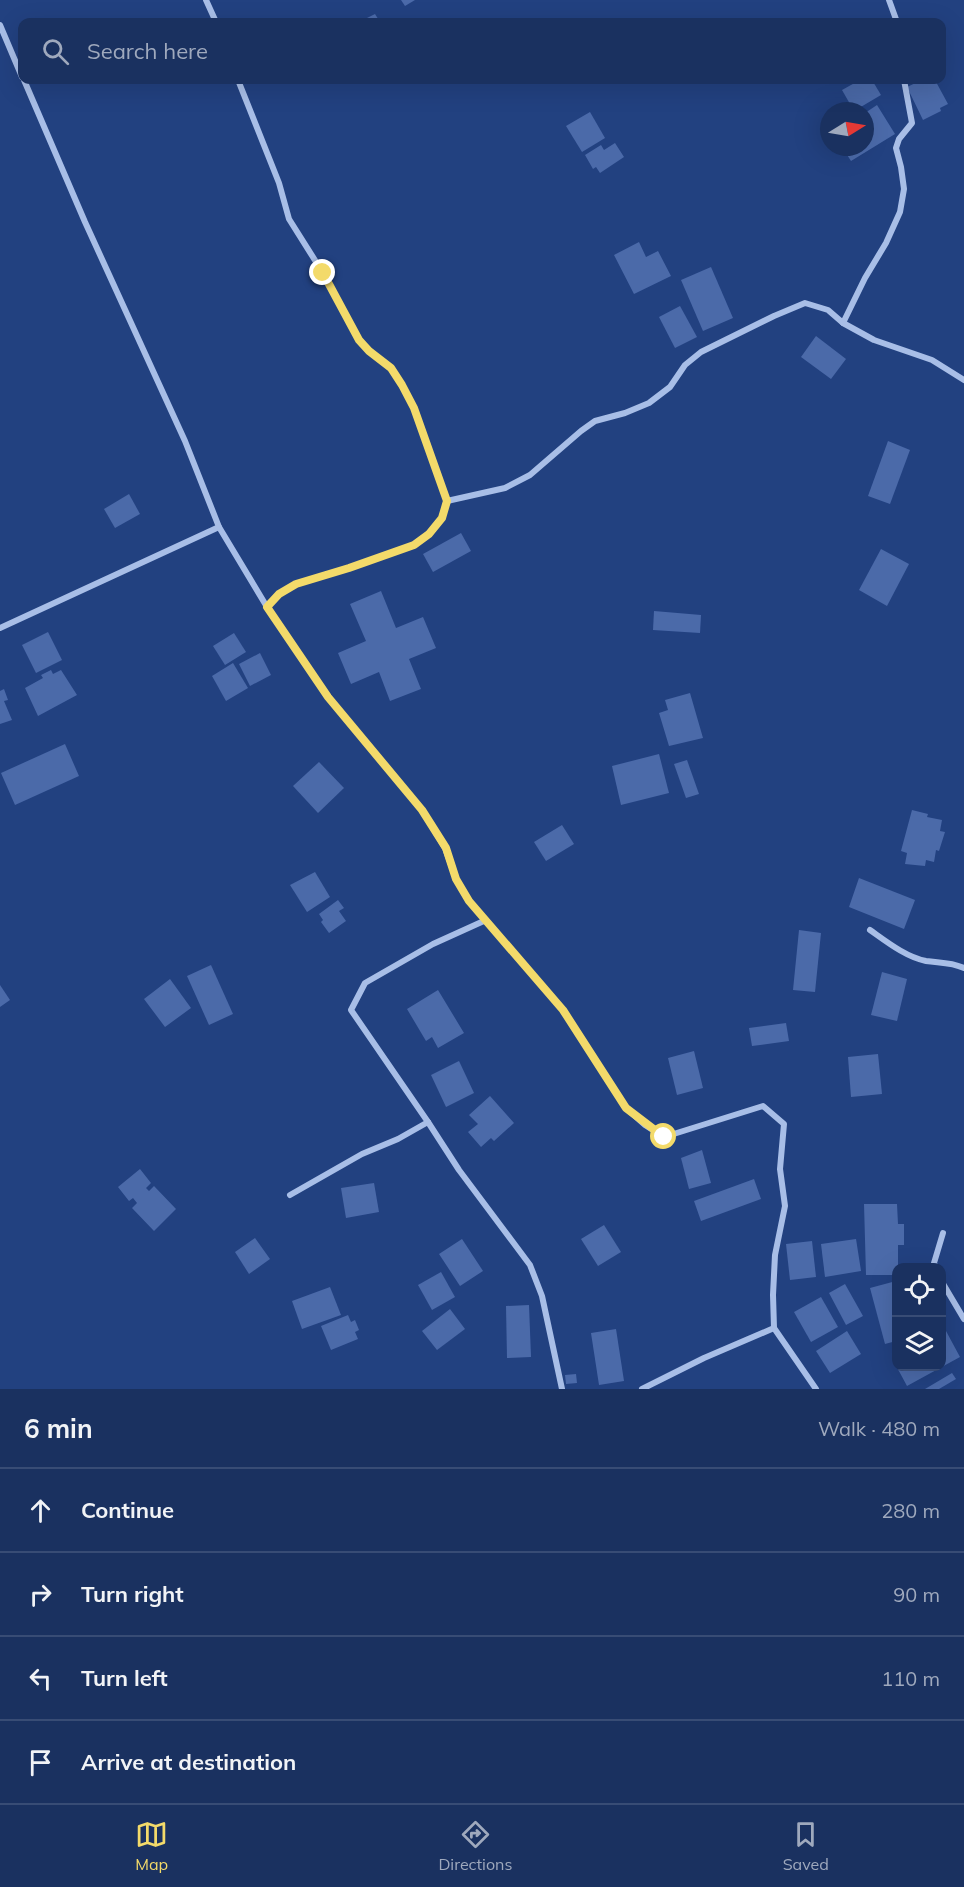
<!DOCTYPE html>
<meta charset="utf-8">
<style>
:root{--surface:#1a3160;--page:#233966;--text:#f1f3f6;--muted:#9fa9bd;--line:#384c75;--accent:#f3da6a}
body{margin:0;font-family:Mulish,sans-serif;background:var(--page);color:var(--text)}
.controls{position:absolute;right:18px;bottom:18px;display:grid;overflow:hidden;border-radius:12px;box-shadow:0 6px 24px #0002}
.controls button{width:54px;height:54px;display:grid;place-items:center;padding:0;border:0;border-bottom:2px solid var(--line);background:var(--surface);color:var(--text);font:30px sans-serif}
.compass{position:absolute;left:820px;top:102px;width:54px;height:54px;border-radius:50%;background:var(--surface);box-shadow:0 6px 24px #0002;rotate:79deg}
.stop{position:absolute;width:18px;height:18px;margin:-14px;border:4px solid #f3da6a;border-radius:50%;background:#fff}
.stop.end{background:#f3da6a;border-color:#fff;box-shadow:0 2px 6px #0008}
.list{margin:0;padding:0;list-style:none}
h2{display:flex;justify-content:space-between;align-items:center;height:78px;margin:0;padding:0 24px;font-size:26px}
h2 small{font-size:20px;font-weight:400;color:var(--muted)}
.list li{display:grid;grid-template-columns:39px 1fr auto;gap:18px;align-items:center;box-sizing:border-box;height:84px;padding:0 24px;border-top:2px solid var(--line)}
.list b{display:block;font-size:22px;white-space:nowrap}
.list em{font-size:20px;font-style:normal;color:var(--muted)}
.icon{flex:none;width:33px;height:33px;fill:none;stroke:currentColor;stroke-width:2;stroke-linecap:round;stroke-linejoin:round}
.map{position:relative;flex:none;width:964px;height:1389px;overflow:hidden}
.search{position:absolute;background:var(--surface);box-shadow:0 6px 24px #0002;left:18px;right:18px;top:18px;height:66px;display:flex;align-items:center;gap:15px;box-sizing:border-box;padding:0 21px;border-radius:12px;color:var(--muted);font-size:22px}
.sheet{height:414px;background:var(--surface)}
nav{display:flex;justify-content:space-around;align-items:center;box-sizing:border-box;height:84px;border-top:2px solid var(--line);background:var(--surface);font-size:16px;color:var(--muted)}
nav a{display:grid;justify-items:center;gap:3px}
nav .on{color:var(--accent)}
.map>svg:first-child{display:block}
</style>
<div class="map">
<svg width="964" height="1389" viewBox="0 0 964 1389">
<rect width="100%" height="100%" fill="#224180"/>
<g fill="#4b6aa9">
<path d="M401,0H415L405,6Z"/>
<path d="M375,14L380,22H359Z"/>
<path d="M860,80H872L881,95L854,111L842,90Z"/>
<path d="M922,80H935L948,104L940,108L941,111L923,120L907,87Z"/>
<path d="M877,105L895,134L851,161L842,147H865V113Z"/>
<path d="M590,112L605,138L582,152L566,126Z"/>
<path d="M615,143L624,157L600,173L596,167L593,169L585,155L601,145L604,150Z"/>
<path d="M639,242L646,257L658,251L671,276L634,294L614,255Z"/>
<path d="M711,267L733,318L703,331L681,280Z"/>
<path d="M680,306L697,337L675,348L659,317Z"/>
<path d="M816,336L846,359L831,379L801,357Z"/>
<path d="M888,441L910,450L890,504L868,496Z"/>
<path d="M129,494L140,514L115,528L104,509Z"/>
<path d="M461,533L471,551L433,572L423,554Z"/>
<path d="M881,549L909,564L887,606L859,590Z"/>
<path d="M381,591L396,628L423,617L436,648L409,659L421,689L390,701L379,672L351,684L338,653L366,641L350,604Z"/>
<path d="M654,611L701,615L700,633L653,630Z"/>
<path d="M48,632L62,660L36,673L22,645Z"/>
<path d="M234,633L246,652L225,665L213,646Z"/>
<path d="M260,653L271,675L250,686L239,664Z"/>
<path d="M233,663L248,688L226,701L212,676Z"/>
<path d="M51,670L53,674L61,670L77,695L38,716L25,688L43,678L41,675Z"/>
<path d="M4,689L8,700L4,701L12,720L0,724V691Z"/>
<path d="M690,693L703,738L669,746L659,713L668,710L665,700Z"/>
<path d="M65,744L79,776L15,805L1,773Z"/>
<path d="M659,754L669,793L621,805L612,766Z"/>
<path d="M687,760L699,794L686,798L674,764Z"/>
<path d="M319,762L344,788L318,813L293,786Z"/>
<path d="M912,810L928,814L927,817L942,820L940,831L945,832L939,851L936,850L934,862L926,860L925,866L905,864L907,853L901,851Z"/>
<path d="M562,825L574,844L546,861L534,842Z"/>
<path d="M315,872L330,897L307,912L290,885Z"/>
<path d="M859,878L915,900L904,929L849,907Z"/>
<path d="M338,900L344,908L339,911L346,921L329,933L321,922L323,920L319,914Z"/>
<path d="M799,930L821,933L815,992L793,990Z"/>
<path d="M211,965L233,1014L209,1025L187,976Z"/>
<path d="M882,972L907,979L897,1021L871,1015Z"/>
<path d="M170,979L191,1008L165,1027L144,999Z"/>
<path d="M0,985L10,1000L0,1007Z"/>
<path d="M438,990L464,1033L438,1048L432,1037L426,1041L407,1009Z"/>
<path d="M786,1023L789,1041L752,1046L749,1028Z"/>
<path d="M694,1051L703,1088L677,1095L668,1058Z"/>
<path d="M878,1054L882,1094L851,1097L848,1057Z"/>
<path d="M459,1061L474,1093L446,1107L431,1075Z"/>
<path d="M490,1096L514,1123L494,1141L491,1138L481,1147L468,1132L478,1124L469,1115Z"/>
<path d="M702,1150L711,1183L689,1189L681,1158Z"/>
<path d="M140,1169L151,1183L146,1188L149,1191L154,1186L176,1209L154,1231L132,1208L137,1203L133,1198L129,1201L118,1187Z"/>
<path d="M754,1179L761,1199L701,1221L694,1201Z"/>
<path d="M374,1183L379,1212L346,1218L341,1188Z"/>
<path d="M864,1204H897L898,1224H904V1245H898V1268H896V1275H866Z"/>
<path d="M604,1225L621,1252L598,1266L581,1239Z"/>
<path d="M255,1238L270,1259L249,1274L235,1252Z"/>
<path d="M462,1239L483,1271L460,1286L439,1254Z"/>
<path d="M856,1239L861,1271L825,1277L821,1244Z"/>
<path d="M812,1241L816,1277L790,1280L786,1244Z"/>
<path d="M441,1272L455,1297L432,1310L418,1285Z"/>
<path d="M896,1281V1341L885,1344L870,1288Z"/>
<path d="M845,1284L863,1316L846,1325L829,1293Z"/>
<path d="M330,1287L341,1315L302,1329L292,1301Z"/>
<path d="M821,1297L838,1327L811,1342L794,1312Z"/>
<path d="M529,1305L531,1357L507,1358L506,1306Z"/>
<path d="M450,1309L465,1329L437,1350L422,1331Z"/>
<path d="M348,1315L351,1322L355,1320L359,1330L355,1332L358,1339L331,1350L321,1326Z"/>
<path d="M616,1329L624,1381L599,1385L591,1333Z"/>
<path d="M847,1331L861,1354L830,1373L816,1351Z"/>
<path d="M946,1331L960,1357L907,1386L893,1360L896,1358V1366H942V1333Z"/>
<path d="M952,1373L956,1379L939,1389H925Z"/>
<path d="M576,1374L577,1383L566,1384L565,1375Z"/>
</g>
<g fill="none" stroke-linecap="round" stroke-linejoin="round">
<g stroke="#a8bee7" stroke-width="6">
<path d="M206,0L216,22"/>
<path d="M889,0L897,22"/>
<path d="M0,25L22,77"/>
<path d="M24,80L85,222L185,441L219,527L267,607L328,697L422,810L445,848L456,879L469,901L563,1010L626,1108L645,1125L664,1137L763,1106L784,1124L780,1169L785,1206L775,1255L773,1295L774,1328L816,1389"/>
<path d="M238,80L279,183L289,219L323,273L359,340L369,351L391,368L402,385L414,408L447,501L442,518L429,534L414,545L349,568L296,584L279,594L267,607"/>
<path d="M843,323L865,278L886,243L900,212L904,189L901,167L896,148L899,139L912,123L904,80"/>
<path d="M447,501L505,488L530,475L581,431L595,421L625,413L649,403L670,387L685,365L701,352L774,316L805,303L828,310L843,323L874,340L932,360L964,380"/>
<path d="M0,628L219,527"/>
<path d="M870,930C887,942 906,957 926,961C939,963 951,962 964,968"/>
<path d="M428,1122L459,1170L530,1265L542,1296L562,1389"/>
<path d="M290,1195L362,1154L398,1139L428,1122L351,1010L365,983L433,944L486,920"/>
<path d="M936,1268L934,1263L943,1233"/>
<path d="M942,1282L964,1319"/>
<path d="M642,1389L704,1358L774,1328"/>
</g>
</g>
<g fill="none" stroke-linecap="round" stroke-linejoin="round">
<path stroke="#f3da6a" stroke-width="8" d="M323,273L359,340L369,351L391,368L402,385L414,408L447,501L442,518L429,534L414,545L349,568L296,584L279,594L267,607L328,697L422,810L446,848L456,879L469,901L563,1010L626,1108L664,1137"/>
</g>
</svg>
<div class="controls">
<button><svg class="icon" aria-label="locate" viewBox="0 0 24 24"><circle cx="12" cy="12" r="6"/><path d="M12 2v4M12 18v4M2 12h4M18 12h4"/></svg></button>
<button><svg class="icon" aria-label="layers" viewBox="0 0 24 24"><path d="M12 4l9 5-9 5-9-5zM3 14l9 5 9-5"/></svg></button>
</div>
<svg class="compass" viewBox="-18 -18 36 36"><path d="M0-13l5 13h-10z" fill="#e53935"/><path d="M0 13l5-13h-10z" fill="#9fa9bd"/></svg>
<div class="stop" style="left:664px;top:1137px"></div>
<div class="stop end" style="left:323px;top:273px"></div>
<div class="search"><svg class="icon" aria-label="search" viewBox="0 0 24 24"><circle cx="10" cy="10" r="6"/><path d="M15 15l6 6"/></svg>Search here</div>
</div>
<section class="sheet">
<h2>6 min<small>Walk · 480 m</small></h2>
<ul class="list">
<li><svg class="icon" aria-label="ahead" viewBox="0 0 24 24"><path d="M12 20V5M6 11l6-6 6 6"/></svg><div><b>Continue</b></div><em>280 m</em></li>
<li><svg class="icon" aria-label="right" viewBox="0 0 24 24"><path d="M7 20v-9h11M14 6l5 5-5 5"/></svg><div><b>Turn right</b></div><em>90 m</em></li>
<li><svg class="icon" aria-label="left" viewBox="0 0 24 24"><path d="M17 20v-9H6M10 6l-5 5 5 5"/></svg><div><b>Turn left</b></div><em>110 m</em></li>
<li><svg class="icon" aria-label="arrive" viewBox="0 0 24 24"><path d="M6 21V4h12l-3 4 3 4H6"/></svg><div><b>Arrive at destination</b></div></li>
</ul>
</section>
<nav>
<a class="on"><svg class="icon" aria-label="map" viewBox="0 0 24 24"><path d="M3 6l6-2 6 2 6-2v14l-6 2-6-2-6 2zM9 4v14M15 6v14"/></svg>Map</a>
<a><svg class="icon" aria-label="directions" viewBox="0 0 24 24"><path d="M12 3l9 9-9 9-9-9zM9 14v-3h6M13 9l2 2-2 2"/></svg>Directions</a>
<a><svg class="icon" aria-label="saved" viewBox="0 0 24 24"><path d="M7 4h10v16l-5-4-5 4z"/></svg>Saved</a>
</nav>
